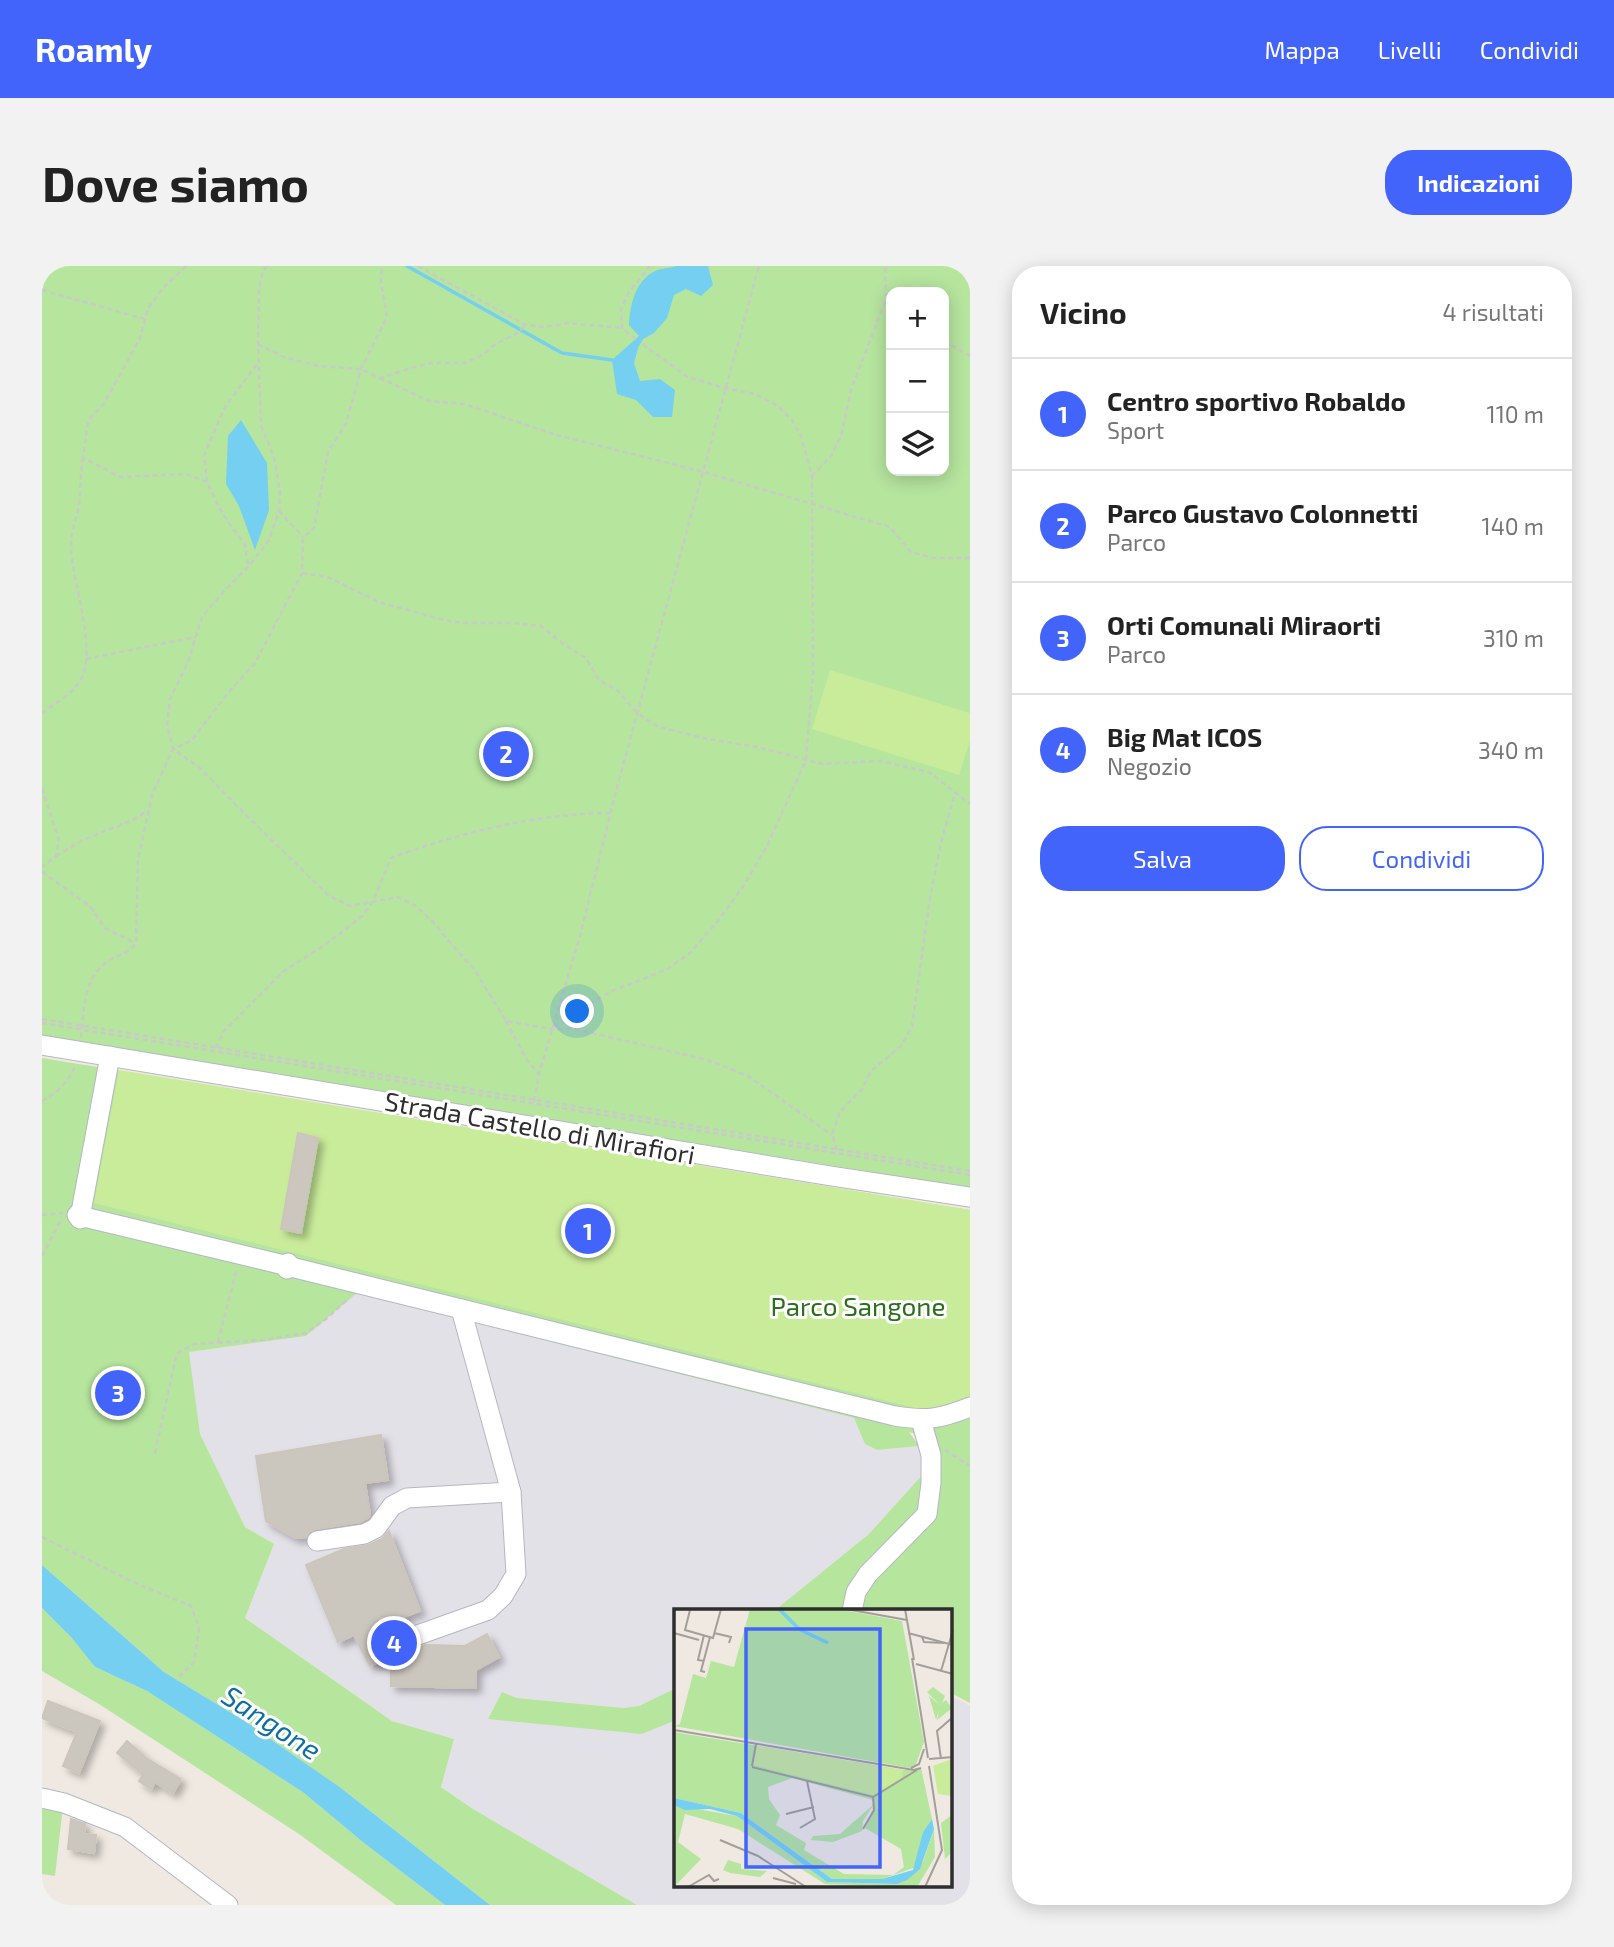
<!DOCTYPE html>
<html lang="it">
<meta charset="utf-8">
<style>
:root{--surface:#fff;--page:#f2f2f2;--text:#222;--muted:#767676;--line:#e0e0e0;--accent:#4264fb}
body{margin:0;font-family:"Exo 2",sans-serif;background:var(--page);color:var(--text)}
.controls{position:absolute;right:21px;top:21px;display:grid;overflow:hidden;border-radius:14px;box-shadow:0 4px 18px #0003}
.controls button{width:63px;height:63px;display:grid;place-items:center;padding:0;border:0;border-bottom:2px solid var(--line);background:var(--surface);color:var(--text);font:35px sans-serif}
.you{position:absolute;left:536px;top:746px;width:24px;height:24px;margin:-18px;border:5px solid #fff;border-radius:50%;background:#1a73e8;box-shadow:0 0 0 10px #1a73e833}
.badge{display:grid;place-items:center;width:46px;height:46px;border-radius:50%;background:var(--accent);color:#fff;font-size:23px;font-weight:700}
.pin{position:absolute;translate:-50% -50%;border:4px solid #fff;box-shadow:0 2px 7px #0006}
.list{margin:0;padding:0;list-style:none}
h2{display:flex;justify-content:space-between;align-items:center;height:91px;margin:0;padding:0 28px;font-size:30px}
h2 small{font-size:23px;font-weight:400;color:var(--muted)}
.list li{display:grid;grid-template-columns:46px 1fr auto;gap:21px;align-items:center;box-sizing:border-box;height:112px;padding:0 28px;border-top:2px solid var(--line)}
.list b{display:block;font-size:26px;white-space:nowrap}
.list p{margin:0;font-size:23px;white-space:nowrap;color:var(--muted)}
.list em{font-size:23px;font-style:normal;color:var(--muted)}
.actions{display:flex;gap:14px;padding:21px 28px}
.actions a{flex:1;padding:16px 0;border:2px solid var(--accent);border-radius:28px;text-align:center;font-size:24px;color:var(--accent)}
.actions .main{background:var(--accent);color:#fff}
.icon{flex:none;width:38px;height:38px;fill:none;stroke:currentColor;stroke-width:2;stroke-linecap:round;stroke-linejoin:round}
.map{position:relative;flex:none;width:928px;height:1639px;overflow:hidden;border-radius:28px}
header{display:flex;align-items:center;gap:42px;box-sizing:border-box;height:98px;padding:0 35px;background:var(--accent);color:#fff}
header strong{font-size:33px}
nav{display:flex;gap:38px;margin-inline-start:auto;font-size:24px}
.intro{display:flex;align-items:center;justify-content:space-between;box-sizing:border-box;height:168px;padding:0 42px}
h1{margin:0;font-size:49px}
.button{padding:18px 32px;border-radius:28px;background:var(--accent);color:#fff;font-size:24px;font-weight:700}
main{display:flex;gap:42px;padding:0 42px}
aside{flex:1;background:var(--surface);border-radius:28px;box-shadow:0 4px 18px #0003}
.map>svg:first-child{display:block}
</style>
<header>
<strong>Roamly</strong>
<nav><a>Mappa</a><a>Livelli</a><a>Condividi</a></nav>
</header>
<div class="intro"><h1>Dove siamo</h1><a class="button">Indicazioni</a></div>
<main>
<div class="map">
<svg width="928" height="1639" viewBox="0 0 928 1639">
<defs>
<filter id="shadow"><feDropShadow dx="5" dy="5" stdDeviation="3.5" flood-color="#0004"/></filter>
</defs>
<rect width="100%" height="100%" fill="#efe9e1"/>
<path fill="#e3e1e8" d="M315,1027L812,1152L823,1178L835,1184L877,1180L882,1187V1207L827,1268L732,1345H634V1422L597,1440L581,1442L475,1432L460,1426L446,1453H634V1620H909V1430L928,1440V1639H595L431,1543L399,1520L412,1473L350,1455L203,1352L232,1278L203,1261L158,1168L146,1086L264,1070Z"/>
<g fill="#b6e59e" fill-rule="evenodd">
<path d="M0,0H928V922L0,771ZM849,26H902V205H849Z"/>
<path d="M0,792L928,944V1437L909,1427V1345H819L827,1319L887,1254L883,1170L867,1166L877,1180L835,1184L823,1178L812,1152L315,1027L264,1070L147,1086L158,1168L203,1261L232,1278L203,1352L350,1455L412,1473L399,1521L431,1543L595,1639H448L303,1525L201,1454L122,1406L0,1299Z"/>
<path d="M882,1207L877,1248C860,1264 811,1303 806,1323C804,1330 805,1338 805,1345H732L827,1268Z"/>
<path d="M0,1342L31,1372L53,1401L105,1425L262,1527L322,1577L403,1639H354L257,1568L57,1438L0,1405Z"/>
<path d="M634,1422V1454L600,1468L446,1453L460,1426L475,1432L581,1442L597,1440Z"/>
<path d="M0,1536L21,1540L13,1610L0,1608Z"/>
</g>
<g fill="#c9ec9a">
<path d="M788,404L928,447V475L917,509L770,463Z"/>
<path d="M77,804L928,944V1131L906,1140L877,1143L52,937Z"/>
</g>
<g fill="#75cff0">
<path d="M635,0H666L671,19L659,30L644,23L632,29L625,52L612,67L601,73L596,82L592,97L598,115L618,113L633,124L630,151H611L594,134L575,128L570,94L597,70L587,59C588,39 593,15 613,5C620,2 628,2 635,0Z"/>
<path d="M199,154L225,197L227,244L213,284L197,240L184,218L186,170Z"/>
<path d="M0,1299L122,1406L201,1454L299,1522L448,1639H403L322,1577L262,1527L105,1425L53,1401L30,1372L0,1342Z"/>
</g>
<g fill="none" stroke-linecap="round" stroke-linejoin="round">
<path stroke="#75cff0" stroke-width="3.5" d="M365,0L520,87L570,94"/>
</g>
<g fill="#cbc7bf" stroke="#cbc5ba" stroke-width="2" filter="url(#shadow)">
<path d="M256,867L276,872L259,967L239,963Z"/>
<path d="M339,1169L346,1214L323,1217L328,1249L326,1252L318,1256L273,1263L267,1266L264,1271L254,1272L224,1255L214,1190Z"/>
<path d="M347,1265L378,1345L353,1354L362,1375L369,1387L383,1379L423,1380L445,1368L457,1391L434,1404V1422L349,1420V1390L328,1400L312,1369L296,1376L264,1299L302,1283L327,1279L340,1273Z"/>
<path d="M6,1435L58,1455L37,1507L21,1500L35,1466L0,1452Z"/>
<path d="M85,1475L104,1492L139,1513L131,1527L113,1516L109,1523L97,1515L101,1509L75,1487Z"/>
<path d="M29,1553L43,1558L42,1568L54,1569L52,1587L26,1583Z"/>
</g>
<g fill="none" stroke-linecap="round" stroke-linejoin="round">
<defs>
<g id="minor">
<path d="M0,779L789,910L928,931"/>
<path d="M39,946L68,790"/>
<path d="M42,951L38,953L35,949L39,946L42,951L242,999L246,997L249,1001"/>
<path d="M242,999L245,1003L249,1001L853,1150C885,1155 898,1153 928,1141"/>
<path d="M275,1275L322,1268L334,1262L350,1240L365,1232L469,1226"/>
<path d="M810,1345L814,1326L826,1308L885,1248L889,1217V1189L879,1154"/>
<path d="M373,1370L446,1344L461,1330L474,1308L469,1226L419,1043"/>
<path d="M0,1532L22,1537L83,1561L186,1639"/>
</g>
</defs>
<use href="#minor" stroke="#b4b7c1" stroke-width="21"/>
<g stroke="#c9c9c9" stroke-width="2.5" stroke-dasharray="5 3.5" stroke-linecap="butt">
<path d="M144,0L121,22L106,42L98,72L84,98L62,137L46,155L41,192L79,211L144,208L165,216L180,247L203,279L206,299"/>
<path d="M225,0L221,5L217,22L216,78L219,159L232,192L238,225L237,245L226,276L206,301L183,324L160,351L146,396L128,433L125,459L131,483L158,502L202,547L286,629L308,640L356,631L374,640L394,659L409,678L432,703L464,755L510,763L528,762L666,794L706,810L790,869"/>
<path d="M376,0L484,59L502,61L526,57L580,62"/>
<path d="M0,24L103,53"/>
<path d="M844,33L849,38"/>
<path d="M594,73L580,62L579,43L587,26L608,0"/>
<path d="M902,75L928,90"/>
<path d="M216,78L242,91L276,100L319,103L338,112L369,102L390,97H423L442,88L452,79L475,67L484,59"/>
<path d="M338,112L387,135L422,138L511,168L662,206L848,261L869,286L891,292H928"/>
<path d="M770,210L789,190L799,170L809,124L844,33L843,0"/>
<path d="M165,216L162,189L183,141L215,98"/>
<path d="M237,245L261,271"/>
<path d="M260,307L286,311L337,336L402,354L421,357H471L499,360L520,377L544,392L557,414L576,425L596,448L617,461L661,472L715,481L780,498L838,495L887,506L928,538"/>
<path d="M44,393L154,371"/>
<path d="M0,447C13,437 33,427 40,411C54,381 31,317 29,283C28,268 34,255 37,240C39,224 38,208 41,192"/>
<path d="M0,522L17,574L14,590L0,601"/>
<path d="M14,590L41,574L93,553L105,545"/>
<path d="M0,606L48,640L63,662L93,677"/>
<path d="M0,753L928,905"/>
<path d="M464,755L485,794L497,808"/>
<path d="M0,757L928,909"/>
<path d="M512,761L536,744L570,725L624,704L647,688L675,656L702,619L725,580L764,494L771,407L770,210L759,170L750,154L736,140L713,128L682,122L646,111L600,78"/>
<path d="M39,771C42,743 41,712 66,695C78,687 82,690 94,678L96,594L110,529L131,483L149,475L186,427L213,397L260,307L261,272L272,262L286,186L304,158L319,103L345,51L339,16L340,0"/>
<path d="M174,782L181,766L242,705L284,678L320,650L331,635L349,592C417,567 496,547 569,547"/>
<path d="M0,835C15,827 25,817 33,801"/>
<path d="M492,835L497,808L539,666L573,529L717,0"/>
<path d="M795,884L790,869L798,846L820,823L829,805L859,780L870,760L888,632L899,577L913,527"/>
<path d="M0,949L21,947"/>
<path d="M0,990L20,952"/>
<path d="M176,1076L195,1002"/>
<path d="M903,1184L928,1200"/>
<path d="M113,1187L134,1091L137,1086L153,1078L220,1074L264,1067L284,1053L307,1032"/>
<path d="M0,1271L91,1316L149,1340L157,1363L152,1396L134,1414"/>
</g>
<use href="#minor" stroke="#fff" stroke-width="19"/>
</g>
<g text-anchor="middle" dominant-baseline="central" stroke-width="6" stroke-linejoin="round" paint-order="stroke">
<g font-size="26" fill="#2e2e2e" stroke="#fff">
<text transform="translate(498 861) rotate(10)">Strada Castello di Mirafiori</text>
</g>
<g font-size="26" fill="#2c6e1b" stroke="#fff">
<text x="816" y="1039">Parco Sangone</text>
</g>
<g font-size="28" font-style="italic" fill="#0d6fa3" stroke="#fff">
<text transform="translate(230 1456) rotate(33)">Sangone</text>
</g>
</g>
<g transform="translate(632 1343)">
<rect width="278" height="278" fill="#efe9e1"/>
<path d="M76,0H164L228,12L250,133L242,155L236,159L0,117L6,115L19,65L32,69L37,52L60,58ZM259,78L271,87L268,94L272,91L278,99L263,111L265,101L262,111L255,87L267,97L253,83ZM0,123L229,161L247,159L258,210L249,223L242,258L208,270H158L67,204L0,189ZM118,169L199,191L200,202L191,219L227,240L230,258L219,266L170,265L130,241L132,234L102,216L106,206L95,190L94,178ZM200,195L189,212L188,222L159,233L137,231L139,227L166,225ZM0,196L63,207L153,273L223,275L249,253L260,220L261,248L243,278L151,275L64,220L11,205L4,233L27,250L0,278ZM278,206V243L271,250L267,214ZM54,251L67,255V260L93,262L86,268L56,264L49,261Z" fill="#b6e59e" fill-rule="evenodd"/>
<path d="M83,137L229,161L227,172L199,186L79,156ZM278,150V187L264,185L259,157Z" fill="#c9ec9a"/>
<path d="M0,189L67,204L158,270H208L239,261L249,223L258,210L260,220L246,260L233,271L223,275L153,273L63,207L36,200L11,201L0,196Z" fill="#75cff0"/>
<path fill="none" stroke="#75cff0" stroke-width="3.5" d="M105,0L125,20L154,34"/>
<path fill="none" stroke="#a29e99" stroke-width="2" d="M172,0L233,11M231,0L240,51M16,1L11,21L39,29L47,0M0,24L25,31M40,24L57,28L55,34M234,24L279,36M30,26L24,51L30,52M248,28L250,33L270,34M238,49L254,149M242,55L279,65M267,62L279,21M31,63L27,62L36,28M0,121L240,161L247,159M255,150L279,148M267,150L263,122L279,108M78,157L82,135M78,158L199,188L243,161M237,159L245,155L250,140M112,205L140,198M126,219L141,210L133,172M189,220L200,201L199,188M46,231L84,247L132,278M99,269L122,275M14,278L35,266L40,272L45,270M251,278L268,241L255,157"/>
<path fill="#4264fb" fill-opacity="0.15" stroke="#4264fb" stroke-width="3.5" d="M72,20H206V258H72Z"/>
<rect width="278" height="278" fill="none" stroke="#2e2e2e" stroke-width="3.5"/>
</g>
</svg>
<div class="controls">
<button>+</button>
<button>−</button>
<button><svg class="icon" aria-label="layers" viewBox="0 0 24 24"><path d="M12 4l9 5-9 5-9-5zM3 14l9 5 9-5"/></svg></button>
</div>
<div class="you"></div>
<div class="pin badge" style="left:546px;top:965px">1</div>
<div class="pin badge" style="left:464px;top:488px">2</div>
<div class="pin badge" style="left:76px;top:1127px">3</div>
<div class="pin badge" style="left:352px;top:1377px">4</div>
</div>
<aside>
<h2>Vicino<small>4 risultati</small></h2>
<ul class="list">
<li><span class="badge">1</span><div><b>Centro sportivo Robaldo</b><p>Sport</p></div><em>110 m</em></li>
<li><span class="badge">2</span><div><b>Parco Gustavo Colonnetti</b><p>Parco</p></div><em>140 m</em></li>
<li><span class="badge">3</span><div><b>Orti Comunali Miraorti</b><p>Parco</p></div><em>310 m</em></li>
<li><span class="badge">4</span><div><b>Big Mat ICOS</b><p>Negozio</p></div><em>340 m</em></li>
</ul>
<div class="actions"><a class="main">Salva</a><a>Condividi</a></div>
</aside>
</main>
